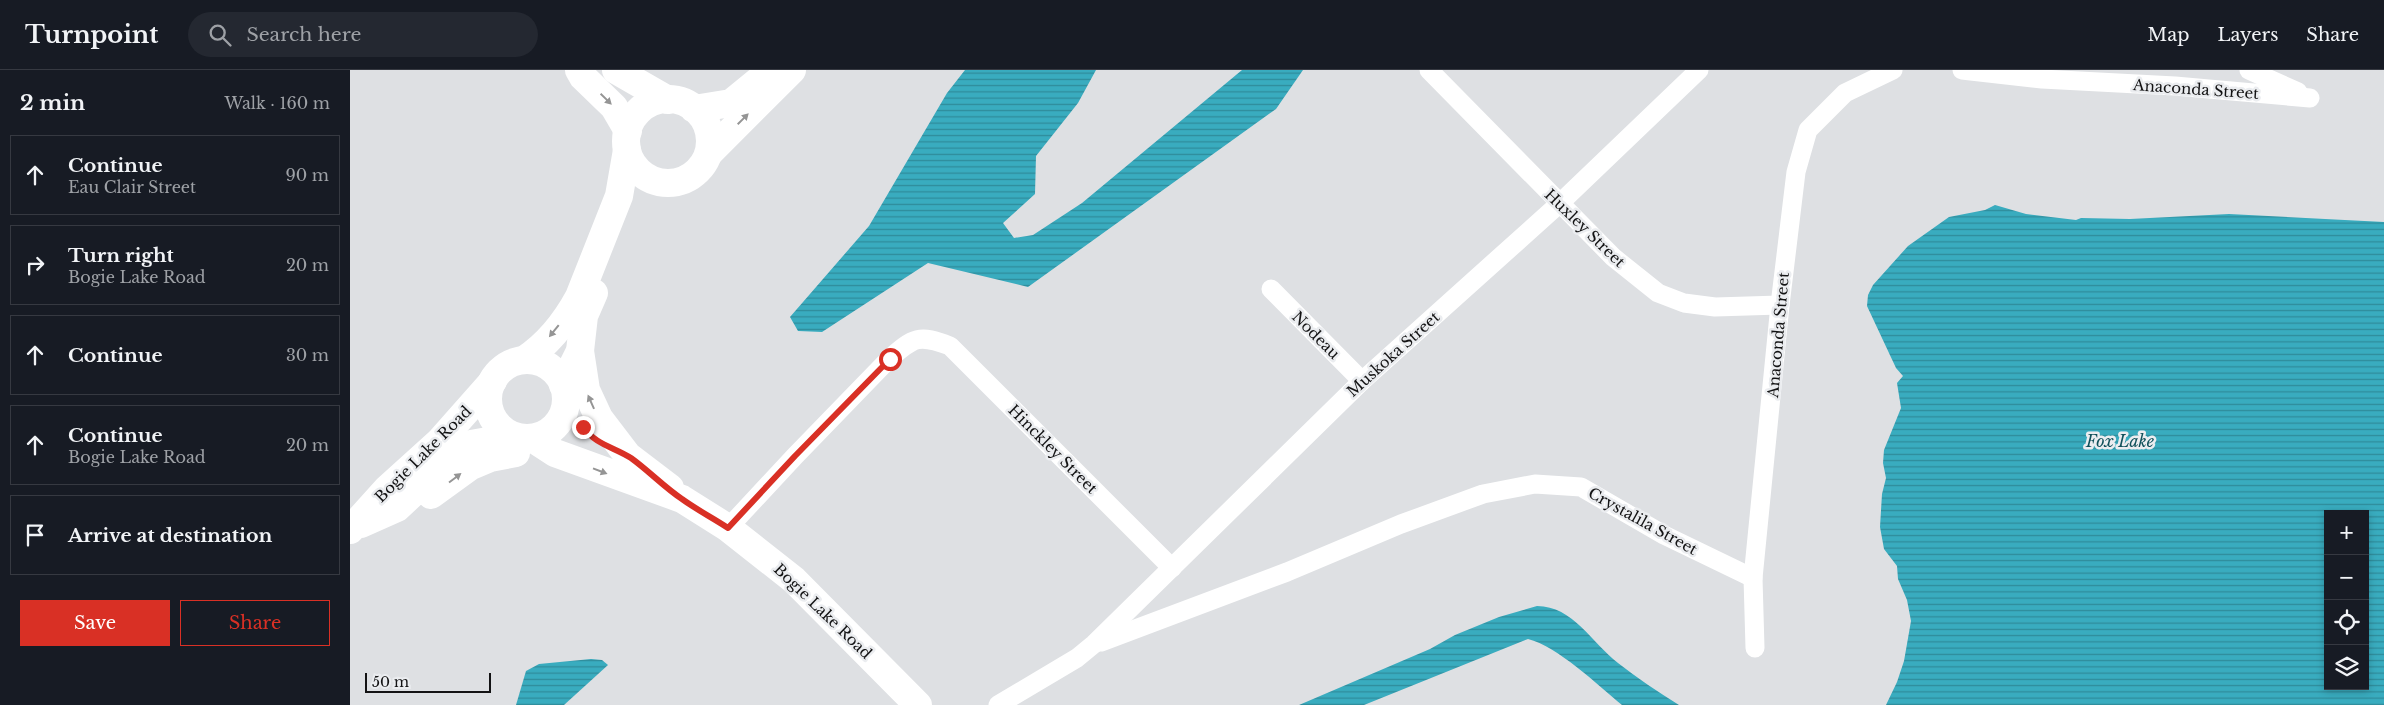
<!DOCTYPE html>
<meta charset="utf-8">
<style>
:root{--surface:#171b24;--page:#242831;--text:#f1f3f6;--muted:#9ea1a6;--line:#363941;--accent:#d93025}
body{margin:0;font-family:"Libre Baskerville",serif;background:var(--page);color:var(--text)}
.controls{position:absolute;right:15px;bottom:15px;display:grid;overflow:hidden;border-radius:0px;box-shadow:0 2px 8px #0003}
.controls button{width:45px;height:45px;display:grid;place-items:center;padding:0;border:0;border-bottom:1px solid var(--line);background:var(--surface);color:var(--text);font:25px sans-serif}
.scale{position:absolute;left:15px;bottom:12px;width:126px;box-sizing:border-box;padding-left:5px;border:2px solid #131314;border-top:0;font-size:14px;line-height:18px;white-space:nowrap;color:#131314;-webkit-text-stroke:4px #ebedf0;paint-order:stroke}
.stop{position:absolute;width:15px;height:15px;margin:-11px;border:4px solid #d93025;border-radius:50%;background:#fff}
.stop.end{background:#d93025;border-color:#fff;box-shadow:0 1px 5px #0008}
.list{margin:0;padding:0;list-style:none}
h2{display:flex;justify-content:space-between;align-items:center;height:65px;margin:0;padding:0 20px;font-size:21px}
h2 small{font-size:16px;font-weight:400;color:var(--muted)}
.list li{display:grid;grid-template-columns:32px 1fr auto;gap:15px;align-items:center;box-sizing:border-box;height:80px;margin:0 10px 10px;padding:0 10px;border:1px solid var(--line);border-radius:0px}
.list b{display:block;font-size:19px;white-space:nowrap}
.list p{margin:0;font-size:16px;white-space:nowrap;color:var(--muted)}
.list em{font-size:16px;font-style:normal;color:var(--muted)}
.actions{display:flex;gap:10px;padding:15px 20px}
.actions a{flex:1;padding:11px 0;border:1px solid var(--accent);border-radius:0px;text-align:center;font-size:18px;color:var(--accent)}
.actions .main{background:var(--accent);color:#fff}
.icon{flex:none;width:28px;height:28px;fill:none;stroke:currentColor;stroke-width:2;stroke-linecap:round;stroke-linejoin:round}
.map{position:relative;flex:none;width:2034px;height:635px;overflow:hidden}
header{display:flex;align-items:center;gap:30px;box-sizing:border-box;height:70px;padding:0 25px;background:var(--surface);border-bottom:1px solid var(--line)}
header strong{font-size:24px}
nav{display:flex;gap:28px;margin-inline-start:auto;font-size:18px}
.search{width:350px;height:45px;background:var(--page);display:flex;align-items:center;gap:12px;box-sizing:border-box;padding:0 18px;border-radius:28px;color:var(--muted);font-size:19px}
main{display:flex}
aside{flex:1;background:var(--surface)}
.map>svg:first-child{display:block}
</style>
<header>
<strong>Turnpoint</strong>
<div class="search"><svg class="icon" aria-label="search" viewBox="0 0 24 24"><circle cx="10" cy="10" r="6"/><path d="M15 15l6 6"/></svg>Search here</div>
<nav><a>Map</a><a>Layers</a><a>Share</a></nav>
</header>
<main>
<aside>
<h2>2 min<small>Walk · 160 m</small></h2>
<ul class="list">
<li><svg class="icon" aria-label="ahead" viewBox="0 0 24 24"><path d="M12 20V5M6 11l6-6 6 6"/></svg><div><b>Continue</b><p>Eau Clair Street</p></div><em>90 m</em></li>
<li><svg class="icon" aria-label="right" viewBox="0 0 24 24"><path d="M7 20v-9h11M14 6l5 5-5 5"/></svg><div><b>Turn right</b><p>Bogie Lake Road</p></div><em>20 m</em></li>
<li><svg class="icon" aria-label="ahead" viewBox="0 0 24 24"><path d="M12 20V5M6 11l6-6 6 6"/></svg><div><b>Continue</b></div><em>30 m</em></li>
<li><svg class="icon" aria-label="ahead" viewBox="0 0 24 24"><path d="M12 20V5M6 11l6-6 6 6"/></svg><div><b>Continue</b><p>Bogie Lake Road</p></div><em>20 m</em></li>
<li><svg class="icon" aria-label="arrive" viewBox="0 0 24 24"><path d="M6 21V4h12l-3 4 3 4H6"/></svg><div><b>Arrive at destination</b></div></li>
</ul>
<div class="actions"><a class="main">Save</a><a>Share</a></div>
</aside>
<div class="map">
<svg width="2034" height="635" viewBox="0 0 2034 635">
<defs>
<pattern id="water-rules" width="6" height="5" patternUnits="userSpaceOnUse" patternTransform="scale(1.25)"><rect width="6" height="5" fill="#39acbf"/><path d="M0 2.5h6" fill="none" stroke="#2f8b9a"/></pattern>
</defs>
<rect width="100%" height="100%" fill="#dee0e3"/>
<g fill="url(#water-rules)" fill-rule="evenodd">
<path d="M615,0H746L728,33L686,86L685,124L653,153L664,168L683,165L732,133L892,0H953L926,39L678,217L578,193L472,262L448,261L440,247L519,156L597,23Z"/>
<path d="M1645,135L1676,144L1726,150L1731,148L1780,149L1879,144L2034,152V635H1536L1547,612L1554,591L1561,551L1557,530L1548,509L1547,496L1534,479L1530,457L1532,424L1536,408L1533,393L1534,380L1551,338L1547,313L1553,306L1546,298L1517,236L1518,225L1523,215L1558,176L1599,147L1635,140ZM1978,444H2015V616H1978Z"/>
<path d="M1187,536C1223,536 1242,573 1268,593C1287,608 1308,622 1329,635H1272C1249,616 1207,576 1178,569L1014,635H949L1080,579L1105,565L1149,547Z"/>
<path d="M241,589L252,590L258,595L214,635H166L176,601L189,594Z"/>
</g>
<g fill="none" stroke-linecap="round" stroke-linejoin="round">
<g stroke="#fff" stroke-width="19">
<path d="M1079,0L1263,187L1308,223L1334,233L1365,237L1430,235"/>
<path d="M1612,0L1692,9L1825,16L1960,28"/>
<path d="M1899,0L1948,22"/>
<path d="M921,219L1012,311"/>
<path d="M378,458L445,386L539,289C564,267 569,264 600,276L822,498"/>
<path d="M751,572L937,502L1051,454L1133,424L1185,414L1231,417L1314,465L1403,508"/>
<path d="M1405,578L1403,508L1430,235L1446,102L1458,60L1495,23L1543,0"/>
<path d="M648,635L727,588L744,574L1012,311L1209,134L1349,0"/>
</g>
<g stroke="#fff" stroke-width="28">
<path d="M229,0L233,7L264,37L278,61"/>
<path d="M266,0L318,30"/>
<circle cx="318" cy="71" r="42"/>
<path d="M344,39L381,33L413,7"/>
<path d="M359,83L442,0"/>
<path d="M230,281L236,320L249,348L278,386L320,418"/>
<path d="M174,290C197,275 216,251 229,227L269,126L277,80"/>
<circle cx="177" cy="329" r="39"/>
<path d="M213,315L230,281L234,246L244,223"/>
<path d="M182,368L205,383L332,429L378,458L444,510L568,635"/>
<path d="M81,425L121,396L140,388L166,383"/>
<path d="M11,454L47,438L106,383L121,374L149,369L173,368"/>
<path d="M0,460L37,419L89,372L143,311"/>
</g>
</g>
<defs><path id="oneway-solid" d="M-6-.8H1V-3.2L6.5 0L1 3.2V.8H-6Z" transform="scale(1.25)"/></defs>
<g fill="#959595">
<use href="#oneway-solid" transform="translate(256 29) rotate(44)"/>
<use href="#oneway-solid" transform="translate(393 49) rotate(-45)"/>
<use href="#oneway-solid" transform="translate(204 261) rotate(129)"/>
<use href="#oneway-solid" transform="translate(241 332) rotate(-114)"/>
<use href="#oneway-solid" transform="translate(250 401) rotate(21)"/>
<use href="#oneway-solid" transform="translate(105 408) rotate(-37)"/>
</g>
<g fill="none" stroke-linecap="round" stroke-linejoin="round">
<path stroke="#d93025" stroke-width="6" d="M233,357C246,375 264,377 281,388C299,401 314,417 332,429C347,440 363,448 378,458L445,386L540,289"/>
</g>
<g text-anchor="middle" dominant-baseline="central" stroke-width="5" stroke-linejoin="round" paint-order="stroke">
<g font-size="15" fill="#131314" stroke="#ebedf0">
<text transform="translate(1846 19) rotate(4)">Anaconda Street</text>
<text transform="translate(1235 158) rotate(44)">Huxley Street</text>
<text transform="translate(966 265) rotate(45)">Nodeau</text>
<text transform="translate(1428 265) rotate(-85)">Anaconda Street</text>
<text transform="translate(1043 284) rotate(-42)">Muskoka Street</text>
<text transform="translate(703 379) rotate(45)">Hinckley Street</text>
<text transform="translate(73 384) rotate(-45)">Bogie Lake Road</text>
<text transform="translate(1293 451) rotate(29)">Crystalila Street</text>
<text transform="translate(473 541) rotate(44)">Bogie Lake Road</text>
</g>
<g font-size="16" font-style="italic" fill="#10515b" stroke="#ebedf0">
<text x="1770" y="371">Fox Lake</text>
</g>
</g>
</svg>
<div class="controls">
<button>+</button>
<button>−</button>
<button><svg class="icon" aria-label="locate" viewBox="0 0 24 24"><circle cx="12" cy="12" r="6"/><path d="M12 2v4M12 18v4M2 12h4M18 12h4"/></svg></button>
<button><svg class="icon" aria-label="layers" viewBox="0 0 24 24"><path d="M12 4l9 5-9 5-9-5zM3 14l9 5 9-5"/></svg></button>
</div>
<div class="scale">50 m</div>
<div class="stop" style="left:540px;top:289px"></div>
<div class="stop end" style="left:233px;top:357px"></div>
</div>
</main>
